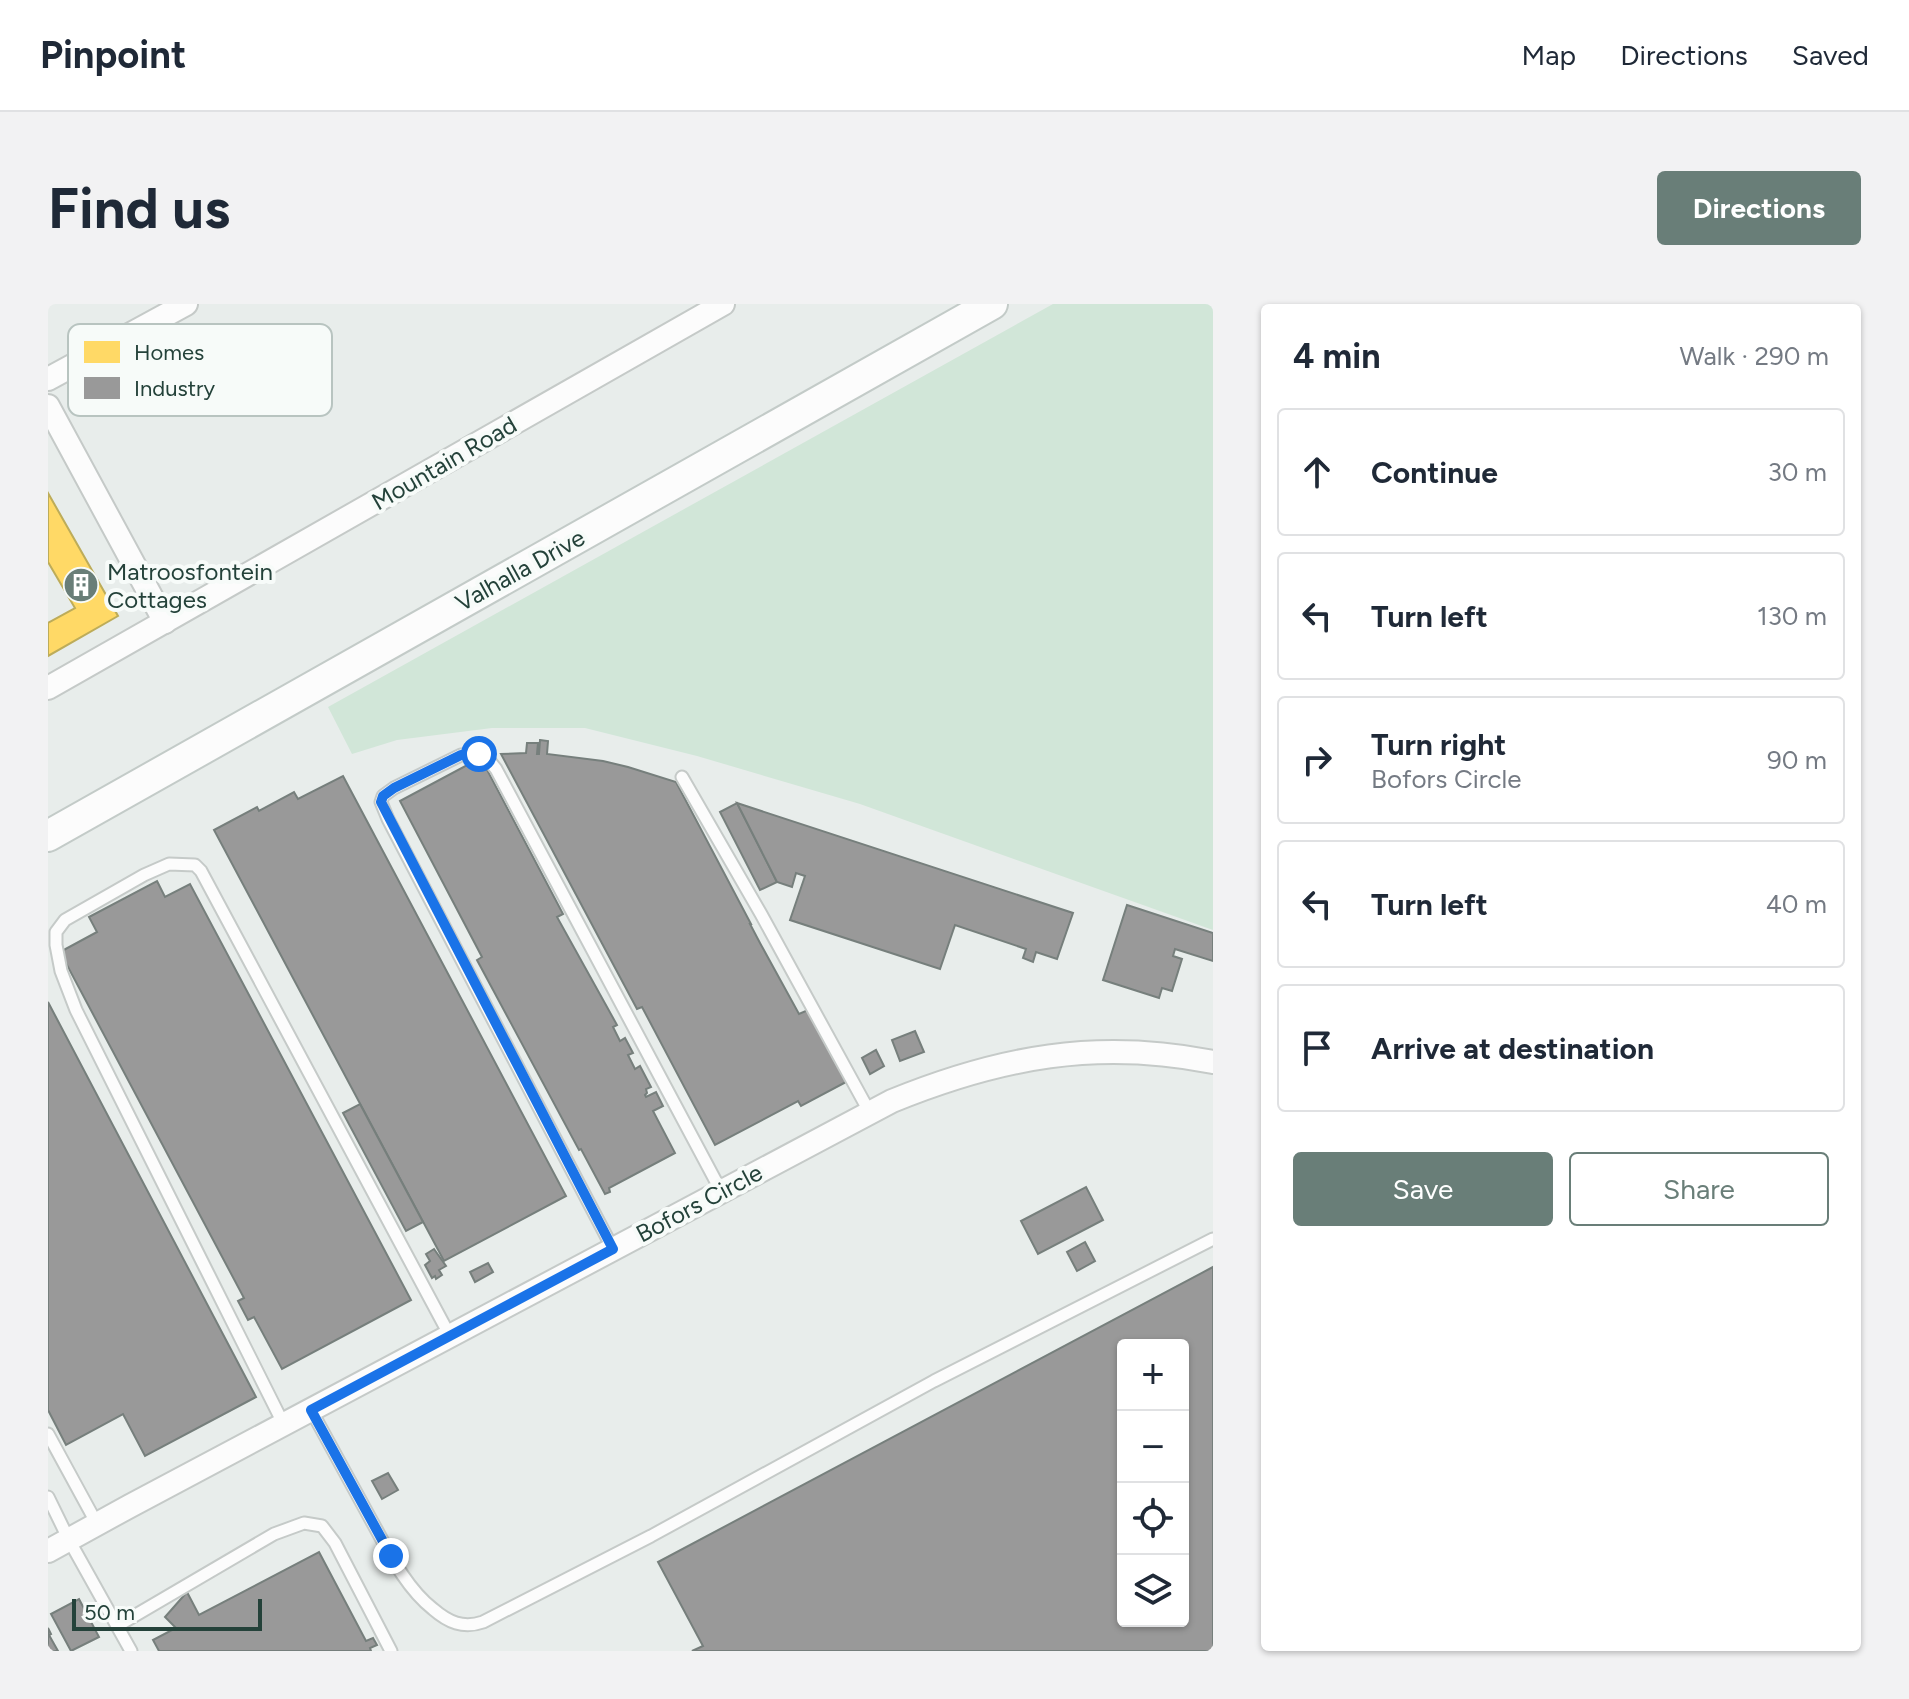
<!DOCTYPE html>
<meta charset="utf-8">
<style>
:root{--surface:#fff;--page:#f2f2f3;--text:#1f2937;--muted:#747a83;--line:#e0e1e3;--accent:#697e78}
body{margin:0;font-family:Figtree,sans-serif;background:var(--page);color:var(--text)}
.controls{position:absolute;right:24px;bottom:24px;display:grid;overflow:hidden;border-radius:8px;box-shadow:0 2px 6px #0004}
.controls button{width:72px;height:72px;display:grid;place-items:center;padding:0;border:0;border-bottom:2px solid var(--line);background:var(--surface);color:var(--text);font:40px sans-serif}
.scale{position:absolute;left:24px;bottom:20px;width:190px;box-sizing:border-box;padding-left:8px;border:4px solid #24423a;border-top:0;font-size:22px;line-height:28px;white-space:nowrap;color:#24423a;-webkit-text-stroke:6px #f7fbf9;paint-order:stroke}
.stop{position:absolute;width:24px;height:24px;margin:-18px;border:6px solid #1a73e8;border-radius:50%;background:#fff}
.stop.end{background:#1a73e8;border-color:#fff;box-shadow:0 2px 8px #0008}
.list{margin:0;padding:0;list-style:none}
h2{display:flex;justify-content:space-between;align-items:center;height:104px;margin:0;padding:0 32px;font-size:34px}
h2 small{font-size:26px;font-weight:400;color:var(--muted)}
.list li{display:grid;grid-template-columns:52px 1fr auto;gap:24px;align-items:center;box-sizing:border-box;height:128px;margin:0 16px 16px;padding:0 16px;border:2px solid var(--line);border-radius:8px}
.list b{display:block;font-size:30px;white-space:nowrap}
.list p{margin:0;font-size:26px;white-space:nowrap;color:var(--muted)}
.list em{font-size:26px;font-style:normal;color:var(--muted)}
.actions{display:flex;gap:16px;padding:24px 32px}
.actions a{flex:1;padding:18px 0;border:2px solid var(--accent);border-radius:8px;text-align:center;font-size:28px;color:var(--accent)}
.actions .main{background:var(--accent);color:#fff}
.icon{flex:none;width:44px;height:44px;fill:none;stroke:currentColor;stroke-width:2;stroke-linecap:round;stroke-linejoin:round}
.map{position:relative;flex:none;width:1165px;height:1347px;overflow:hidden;border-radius:8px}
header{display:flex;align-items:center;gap:48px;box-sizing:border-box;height:112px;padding:0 40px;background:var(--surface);border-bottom:2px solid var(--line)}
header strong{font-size:38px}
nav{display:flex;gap:44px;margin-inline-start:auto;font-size:28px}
.intro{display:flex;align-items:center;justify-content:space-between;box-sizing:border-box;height:192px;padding:0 48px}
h1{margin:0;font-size:56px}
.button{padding:20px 36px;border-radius:8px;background:var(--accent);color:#fff;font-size:28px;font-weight:700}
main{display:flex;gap:48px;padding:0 48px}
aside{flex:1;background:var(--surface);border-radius:8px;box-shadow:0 2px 6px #0004}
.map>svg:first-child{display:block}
</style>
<header>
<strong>Pinpoint</strong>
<nav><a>Map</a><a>Directions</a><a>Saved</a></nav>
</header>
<div class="intro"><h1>Find us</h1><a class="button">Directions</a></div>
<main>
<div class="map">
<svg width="1165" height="1347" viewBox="0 0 1165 1347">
<rect width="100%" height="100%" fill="#e8edeb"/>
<path fill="#d1e6d8" d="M1005,0H1165V626L812,500L649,452L537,424H444L349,436L304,450L280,403Z"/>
<path fill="#ffd966" stroke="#bdac59" stroke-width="2" d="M0,189L70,312L0,352V319L27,304L0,258Z"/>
<g fill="#999" stroke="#767f7c" stroke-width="2" fill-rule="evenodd">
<path d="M492,436L500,437L499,450L555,457L580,463L628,478L703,620H702L712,639L751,710L760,706L798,778L753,802L750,797L667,841L594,703L589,705L453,450L478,449L479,439H490L489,450H491Z"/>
<path d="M423,459L436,460L515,610L509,613L569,721L565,723L572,737L577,734L585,749L580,751L587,765L592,762L603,783L598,785L599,789L597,791L598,793L608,788L615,802L605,807L627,849L561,884L562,888L557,890L533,845L531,846L429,656L434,653L352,497Z"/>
<path d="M295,472L518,892L396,957L166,526L209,503L211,507L246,488L250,495Z"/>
<path d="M689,499L729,578L712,586L672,508Z"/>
<path d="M689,499L1025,609L1009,655L988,648L985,658L975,654L978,645L907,621L892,665L742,616L757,572L748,569L744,583L729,578Z"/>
<path d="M109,577L117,593L142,580L363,996L234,1065L206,1013L200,1016L190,997L196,994L12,648L49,628L41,613Z"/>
<path d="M1079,601L1165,629V657L1127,645L1125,652L1134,655L1124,687L1114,684L1111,694L1055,676Z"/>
<path d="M0,698L208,1093L97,1152L75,1110L18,1141L0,1106Z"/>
<path d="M867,727L876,748L852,757L844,736Z"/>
<path d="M828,746L836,762L822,770L814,754Z"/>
<path d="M312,800L375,918L358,927L295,809Z"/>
<path d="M1038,883L1055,916L990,950L973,917Z"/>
<path d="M1037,938L1047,957L1029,967L1019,948Z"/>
<path d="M386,945L398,962L391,966L394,971L388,975L387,972L384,974L377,961L382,957L378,950Z"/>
<path d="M440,959L445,968L427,978L422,968Z"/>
<path d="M1165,963V1347H644L655,1342L610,1258ZM1075,1041H1135V1317H1075Z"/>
<path d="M340,1169L350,1186L334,1195L324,1177Z"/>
<path d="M271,1248L318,1337L325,1334L329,1341L322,1344L323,1347H111L105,1336L128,1324L117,1313L139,1288L151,1311Z"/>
<path d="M31,1295L51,1333L23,1347L3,1310Z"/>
<path d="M0,1324L3,1330L1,1331L10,1347H0Z"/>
</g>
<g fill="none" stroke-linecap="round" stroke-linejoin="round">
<defs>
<g id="service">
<path d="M634,473L713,610L822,809"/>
<path d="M565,945L340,515L333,498L335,492L346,484L413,451L431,450L440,455L448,465L673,887"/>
<path d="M263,1106C283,1142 302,1178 322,1214C340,1246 356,1282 385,1305C400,1318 415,1325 435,1318L603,1232L886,1077L1165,935"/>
<path d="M236,1121L28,706L13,667L8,641V628L17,616L96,571L121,560L147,561L153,567L402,1032"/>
<path d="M0,1130L49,1220"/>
<path d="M0,1193L21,1236L83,1347"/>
<path d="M69,1322L226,1230L256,1219L274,1222L287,1239L343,1347"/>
</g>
<g id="minor">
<path d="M0,75L138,0"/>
<path d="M0,102L117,318"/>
<path d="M0,384L675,0"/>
<path d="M0,1247L82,1202L844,797C952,753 1049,735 1165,758"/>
</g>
<path id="secondary" d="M0,532L944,0"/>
</defs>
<use href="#service" stroke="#c5cac8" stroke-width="15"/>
<use href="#minor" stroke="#c5cac8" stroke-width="26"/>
<use href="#secondary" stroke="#c3cbc8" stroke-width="34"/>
<use href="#service" stroke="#fcfcfc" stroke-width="11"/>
<use href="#minor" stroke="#fcfcfc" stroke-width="22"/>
<use href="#secondary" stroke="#fcfcfc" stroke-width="30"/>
</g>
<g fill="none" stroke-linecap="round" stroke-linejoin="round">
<path stroke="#1a73e8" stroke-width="10" d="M343,1252L263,1106L565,945L333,498L335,492L346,484L413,451L431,450"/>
</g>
<defs>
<symbol id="building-disc" viewBox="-11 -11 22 22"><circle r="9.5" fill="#697e78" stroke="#f7fbf9"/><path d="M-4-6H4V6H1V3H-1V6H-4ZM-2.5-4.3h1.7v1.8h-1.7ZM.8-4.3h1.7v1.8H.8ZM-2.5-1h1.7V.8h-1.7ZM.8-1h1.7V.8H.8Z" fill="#fff"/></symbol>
</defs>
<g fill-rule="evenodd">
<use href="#building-disc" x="13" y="261" width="40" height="40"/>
</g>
<g text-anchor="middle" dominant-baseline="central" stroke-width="8" stroke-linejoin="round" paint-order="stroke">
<g font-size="24" fill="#24423a" stroke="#f7fbf9">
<text transform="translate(396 159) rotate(-30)">Mountain Road</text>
<text transform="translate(472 266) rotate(-29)">Valhalla Drive</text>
<text transform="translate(651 899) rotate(-28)">Bofors Circle</text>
</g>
<g font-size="24" fill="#24423a" stroke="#f7fbf9" text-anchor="start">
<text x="59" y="267">Matroosfontein<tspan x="59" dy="28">Cottages</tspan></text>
</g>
</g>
<rect x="20" y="20" width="264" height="92" rx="12" fill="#f7fbf9" stroke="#b8c4c0" stroke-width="2"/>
<rect x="36" y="37" width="36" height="22" fill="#ffd966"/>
<rect x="36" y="73" width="36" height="22" fill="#999"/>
<g font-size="22" fill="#24423a">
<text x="86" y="56">Homes</text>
<text x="86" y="92">Industry</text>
</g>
</svg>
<div class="controls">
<button>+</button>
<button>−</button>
<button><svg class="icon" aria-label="locate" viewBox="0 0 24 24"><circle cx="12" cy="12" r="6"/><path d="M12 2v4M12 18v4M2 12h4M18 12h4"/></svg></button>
<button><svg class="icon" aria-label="layers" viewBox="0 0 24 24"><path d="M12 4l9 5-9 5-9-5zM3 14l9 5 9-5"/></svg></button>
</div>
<div class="scale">50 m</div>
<div class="stop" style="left:431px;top:450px"></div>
<div class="stop end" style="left:343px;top:1252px"></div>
</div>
<aside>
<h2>4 min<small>Walk · 290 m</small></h2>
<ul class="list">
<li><svg class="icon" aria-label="ahead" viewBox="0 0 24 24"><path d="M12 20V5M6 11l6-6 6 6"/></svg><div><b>Continue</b></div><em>30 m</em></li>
<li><svg class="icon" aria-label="left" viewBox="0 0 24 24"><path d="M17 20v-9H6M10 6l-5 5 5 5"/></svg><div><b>Turn left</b></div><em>130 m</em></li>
<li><svg class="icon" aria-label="right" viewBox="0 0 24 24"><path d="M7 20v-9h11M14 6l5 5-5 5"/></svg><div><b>Turn right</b><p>Bofors Circle</p></div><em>90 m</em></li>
<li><svg class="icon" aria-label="left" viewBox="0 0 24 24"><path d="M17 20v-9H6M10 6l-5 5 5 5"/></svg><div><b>Turn left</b></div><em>40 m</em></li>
<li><svg class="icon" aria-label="arrive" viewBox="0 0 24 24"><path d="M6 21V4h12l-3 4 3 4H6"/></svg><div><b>Arrive at destination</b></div></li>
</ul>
<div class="actions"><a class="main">Save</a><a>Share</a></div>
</aside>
</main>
